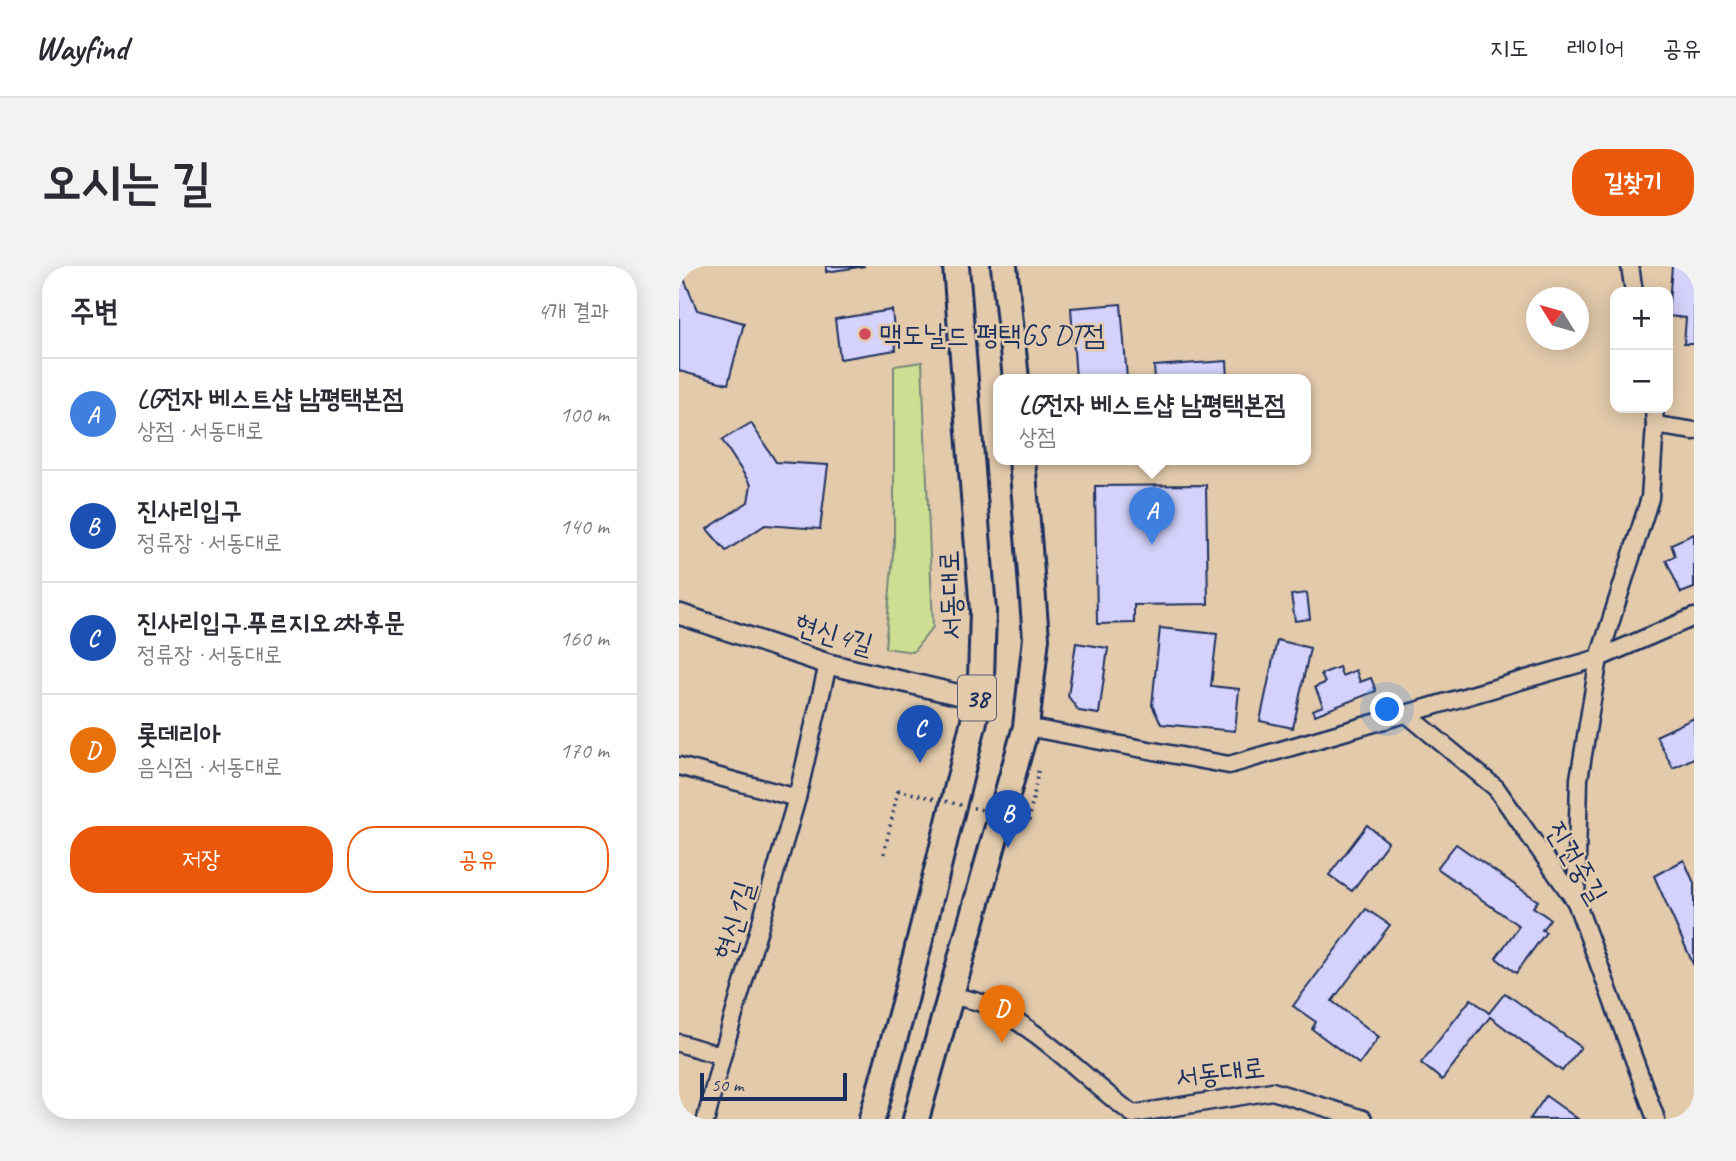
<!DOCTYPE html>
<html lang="ko">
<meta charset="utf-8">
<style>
:root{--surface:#fff;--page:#f2f2f3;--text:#2b2b33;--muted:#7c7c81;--line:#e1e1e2;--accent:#ea580c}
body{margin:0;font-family:Caveat,"Poor Story",sans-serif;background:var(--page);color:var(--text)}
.controls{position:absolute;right:21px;top:21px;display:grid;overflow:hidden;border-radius:14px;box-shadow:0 4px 18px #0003}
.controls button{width:63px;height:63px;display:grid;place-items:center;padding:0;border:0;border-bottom:2px solid var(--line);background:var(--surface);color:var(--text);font:35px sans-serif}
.compass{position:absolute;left:847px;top:21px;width:63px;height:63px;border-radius:50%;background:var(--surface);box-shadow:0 4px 18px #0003;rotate:307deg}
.scale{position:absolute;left:21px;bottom:18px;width:147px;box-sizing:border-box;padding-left:7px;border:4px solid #1b2f5e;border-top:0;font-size:19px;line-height:24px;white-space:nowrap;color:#1b2f5e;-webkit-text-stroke:5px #e3caab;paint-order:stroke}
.you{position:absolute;left:709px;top:444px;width:24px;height:24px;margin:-18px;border:5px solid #fff;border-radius:50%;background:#1a73e8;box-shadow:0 0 0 10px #1a73e833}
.badge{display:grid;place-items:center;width:46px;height:46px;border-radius:50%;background:var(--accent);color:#fff;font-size:23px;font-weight:700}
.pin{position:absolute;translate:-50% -58px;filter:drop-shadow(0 2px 4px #0008)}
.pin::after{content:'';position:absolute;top:37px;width:24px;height:21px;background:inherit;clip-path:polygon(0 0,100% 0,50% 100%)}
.popup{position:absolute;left:314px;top:108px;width:318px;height:91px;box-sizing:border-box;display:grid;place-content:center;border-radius:14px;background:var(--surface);filter:drop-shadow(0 2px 5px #0005);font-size:23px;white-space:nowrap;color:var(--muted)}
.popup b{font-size:26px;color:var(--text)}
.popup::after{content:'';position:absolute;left:50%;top:100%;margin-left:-14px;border:14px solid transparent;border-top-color:var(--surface)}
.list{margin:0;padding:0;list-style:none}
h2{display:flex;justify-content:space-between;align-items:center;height:91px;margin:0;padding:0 28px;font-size:30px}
h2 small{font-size:23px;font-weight:400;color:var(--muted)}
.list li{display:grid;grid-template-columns:46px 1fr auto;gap:21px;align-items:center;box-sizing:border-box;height:112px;padding:0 28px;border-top:2px solid var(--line)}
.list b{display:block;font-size:26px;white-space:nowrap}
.list p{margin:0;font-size:23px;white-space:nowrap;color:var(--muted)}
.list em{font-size:23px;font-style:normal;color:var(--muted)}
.actions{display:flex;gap:14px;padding:21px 28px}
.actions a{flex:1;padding:16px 0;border:2px solid var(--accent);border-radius:28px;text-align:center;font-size:24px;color:var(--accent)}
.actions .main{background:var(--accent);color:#fff}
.map{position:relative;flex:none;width:1015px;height:853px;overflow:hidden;border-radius:28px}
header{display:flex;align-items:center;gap:42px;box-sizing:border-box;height:98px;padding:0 35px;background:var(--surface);border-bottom:2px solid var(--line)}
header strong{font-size:33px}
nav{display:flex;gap:38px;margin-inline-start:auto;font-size:24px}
.intro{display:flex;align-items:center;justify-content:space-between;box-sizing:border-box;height:168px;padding:0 42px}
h1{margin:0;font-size:49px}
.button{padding:18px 32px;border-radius:28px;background:var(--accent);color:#fff;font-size:24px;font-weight:700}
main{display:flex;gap:42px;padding:0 42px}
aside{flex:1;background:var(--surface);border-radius:28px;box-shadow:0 4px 18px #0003}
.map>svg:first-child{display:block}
</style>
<header>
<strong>Wayfind</strong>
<nav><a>지도</a><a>레이어</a><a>공유</a></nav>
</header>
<div class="intro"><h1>오시는 길</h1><a class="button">길찾기</a></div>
<main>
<aside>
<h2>주변<small>4개 결과</small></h2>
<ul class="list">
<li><span class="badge" style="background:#3f7fe0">A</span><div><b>LG전자 베스트샵 남평택본점</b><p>상점 · 서동대로</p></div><em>100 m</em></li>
<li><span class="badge" style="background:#1a4fb4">B</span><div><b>진사리입구</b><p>정류장 · 서동대로</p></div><em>140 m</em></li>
<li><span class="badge" style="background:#1a4fb4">C</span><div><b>진사리입구.푸르지오2차후문</b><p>정류장 · 서동대로</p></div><em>160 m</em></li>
<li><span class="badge" style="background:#e8710a">D</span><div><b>롯데리아</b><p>음식점 · 서동대로</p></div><em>170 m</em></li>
</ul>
<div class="actions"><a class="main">저장</a><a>공유</a></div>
</aside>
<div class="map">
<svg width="1015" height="853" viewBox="0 0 1015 853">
<rect width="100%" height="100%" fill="#e3caab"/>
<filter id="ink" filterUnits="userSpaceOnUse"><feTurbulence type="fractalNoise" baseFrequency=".0143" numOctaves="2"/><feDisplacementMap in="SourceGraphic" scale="14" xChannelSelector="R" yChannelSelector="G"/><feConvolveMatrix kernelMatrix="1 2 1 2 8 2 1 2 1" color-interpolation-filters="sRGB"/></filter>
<g filter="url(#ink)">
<path fill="#cdde92" stroke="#748678" stroke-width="2" d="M243,96L254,361L234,386L206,382L215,276V100Z"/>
<g fill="#d4d1fa" stroke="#1b2f5e" stroke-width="2">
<path d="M147,0H186L147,6Z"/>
<path d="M993,0H1015V78H1005L1007,52L989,50Z"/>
<path d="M0,1L18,44L65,57L49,118L0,105Z"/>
<path d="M442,38L448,113H397L392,42Z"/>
<path d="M213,44L217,84L161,93L156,53Z"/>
<path d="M548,95L549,113H476L475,100Z"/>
<path d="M72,157L97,196L149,199L141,263L86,259L47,285L28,263L69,236L72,219L43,174Z"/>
<path d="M527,219L529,338L455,339V357L418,358L416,220Z"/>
<path d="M1015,268V322L1002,327L987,294L996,290L992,278Z"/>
<path d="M628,327L631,353L616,355L612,329Z"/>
<path d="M481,362L538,368L532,420L560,423L556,465L482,458L473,439Z"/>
<path d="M598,374L631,382L614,462L581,455Z"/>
<path d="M397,377L429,382L420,448L400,445L389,430Z"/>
<path d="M660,401L663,410L677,404L681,416L692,412L697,425L636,449L634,444L644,440L636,421L646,417L642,408Z"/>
<path d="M1015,452V492L994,502L977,470Z"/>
<path d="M688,559L709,576L673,625L650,609Z"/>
<path d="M777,578L859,635L854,641L871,653L863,664L867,666L837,707L817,692L840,660L758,602Z"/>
<path d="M1005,594L1015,617V700L975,610Z"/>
<path d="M687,643L711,659L653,735L700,771L680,798L633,763L637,756L614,740Z"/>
<path d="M826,727L902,781L883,805L811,751L763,814L742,797L792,733L810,747Z"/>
<path d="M867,830L899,853H851Z"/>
</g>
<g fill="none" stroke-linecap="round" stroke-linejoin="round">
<defs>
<g id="minor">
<path d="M951,0L955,26"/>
<path d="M975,142L976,159L1015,165"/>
<path d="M728,448L817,522L897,636L977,853"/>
<path d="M347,461L550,499L920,392L1015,351"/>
<path d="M0,500L118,532"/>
<path d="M897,636L900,513L920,392L971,232L976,159"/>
<path d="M272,730C283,732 297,734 308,739C364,764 405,813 454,848L593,825L684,853"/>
<path d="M0,777L43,790"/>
<path d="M27,853L43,790L118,532L149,398"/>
</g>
<path id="tertiary" d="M0,348L149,398L298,433"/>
<g id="primary">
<path d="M325,0L337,113"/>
<path d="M193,853L226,734L295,455L302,413L304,345L277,0"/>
<path d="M237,853L347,461L357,372L343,193"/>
</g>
</defs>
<use href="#minor" stroke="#1b2f5e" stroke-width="21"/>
<use href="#tertiary" stroke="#1b2f5e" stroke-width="24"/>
<use href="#primary" stroke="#1b2f5e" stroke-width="30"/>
<g stroke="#1b2f5e" stroke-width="3.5" stroke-dasharray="2 5" stroke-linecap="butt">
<path d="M350,555L360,500"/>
<path d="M205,588L219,524"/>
</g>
<use href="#minor" stroke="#e3caab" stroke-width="16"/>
<use href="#tertiary" stroke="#e3caab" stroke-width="19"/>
<use href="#primary" stroke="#e3caab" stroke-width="24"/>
<path stroke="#1b2f5e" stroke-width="3.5" stroke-dasharray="2 5" stroke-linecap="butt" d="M219,524L350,555"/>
</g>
</g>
<circle fill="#d1495b" stroke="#e3caab" stroke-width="2.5" cx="186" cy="68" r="7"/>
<g text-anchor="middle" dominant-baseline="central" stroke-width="5" stroke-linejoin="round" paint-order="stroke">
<rect fill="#e3caab" stroke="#575e75" stroke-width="2" x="279" y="409.5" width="38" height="45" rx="5"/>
<g font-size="26" font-weight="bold" fill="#1b2f5e">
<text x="298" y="432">38</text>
</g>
<g font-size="28" fill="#1b2f5e" stroke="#e3caab" text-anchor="start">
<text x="200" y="68">맥도날드 평택GS DT점</text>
</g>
<g font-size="28" fill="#1b2f5e" stroke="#e3caab">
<text transform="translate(271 329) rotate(-92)">서동대로</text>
<text transform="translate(155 368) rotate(16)">현신4길</text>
<text transform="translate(898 596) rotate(59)">진건중길</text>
<text transform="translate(55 654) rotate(-74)">현신1길</text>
<text transform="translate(541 806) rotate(-7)">서동대로</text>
</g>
</g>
</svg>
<div class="controls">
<button>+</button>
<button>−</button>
</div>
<svg class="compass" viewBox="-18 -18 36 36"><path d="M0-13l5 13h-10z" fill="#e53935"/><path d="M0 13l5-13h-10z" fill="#7c7c81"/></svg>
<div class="scale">50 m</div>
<div class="you"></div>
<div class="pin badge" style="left:473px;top:279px;background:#3f7fe0">A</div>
<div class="popup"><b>LG전자 베스트샵 남평택본점</b>상점</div>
<div class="pin badge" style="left:329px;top:582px;background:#1a4fb4">B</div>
<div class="pin badge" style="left:241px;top:497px;background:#1a4fb4">C</div>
<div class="pin badge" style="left:323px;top:777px;background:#e8710a">D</div>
</div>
</main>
